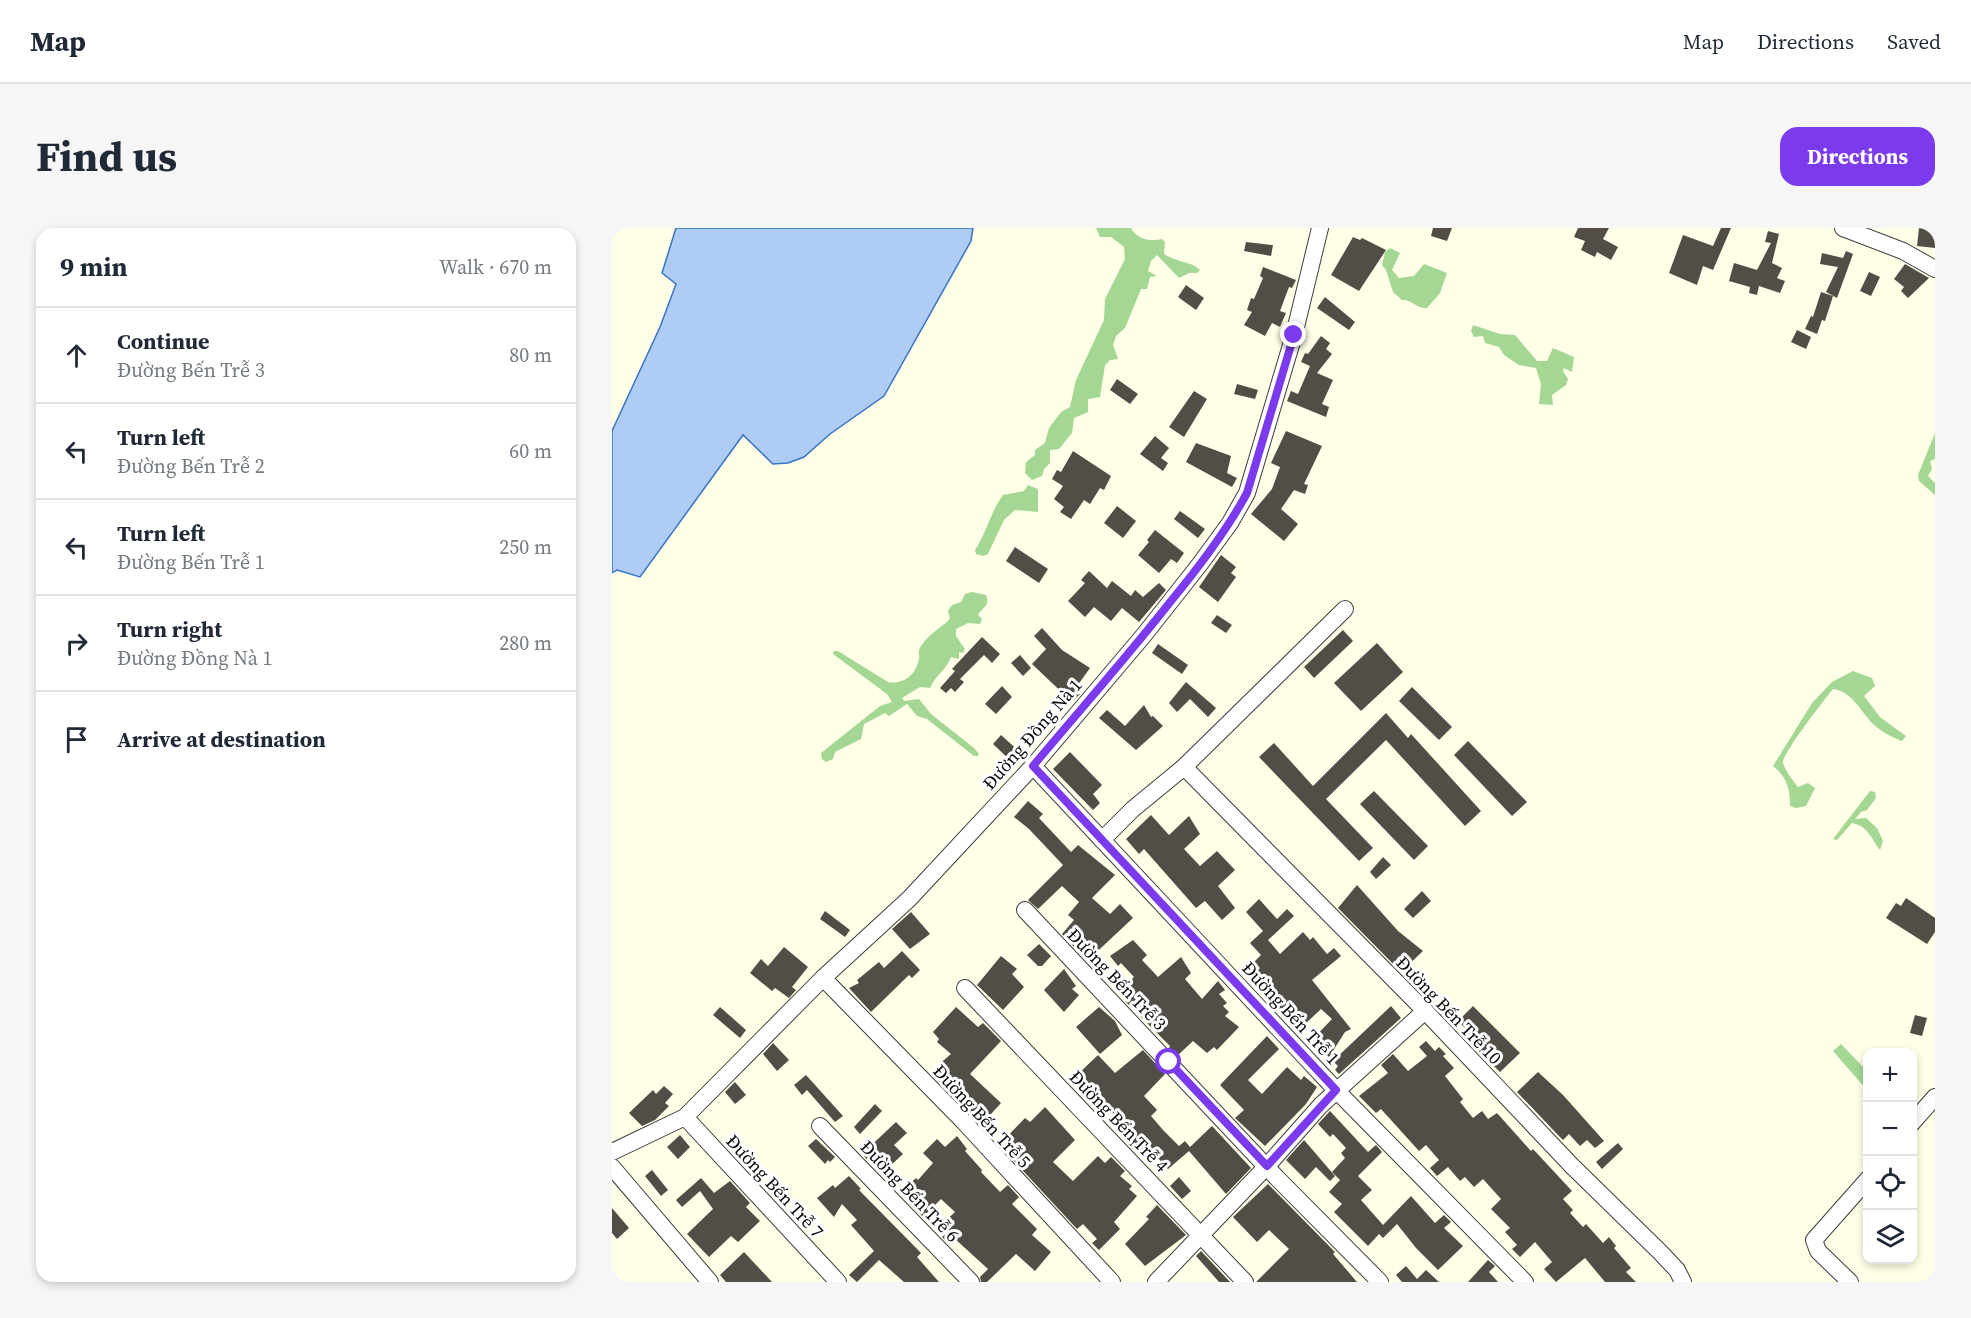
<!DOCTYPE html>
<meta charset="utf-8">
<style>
:root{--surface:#fff;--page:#f6f6f7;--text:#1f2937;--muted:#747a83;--line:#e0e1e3;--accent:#7c3aed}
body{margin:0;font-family:"Source Serif 4",serif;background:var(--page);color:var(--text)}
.controls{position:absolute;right:18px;bottom:18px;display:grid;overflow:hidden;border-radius:12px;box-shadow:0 3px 9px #0003}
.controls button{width:54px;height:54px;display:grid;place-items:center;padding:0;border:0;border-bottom:2px solid var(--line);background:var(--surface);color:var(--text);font:30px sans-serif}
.stop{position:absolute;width:18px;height:18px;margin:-14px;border:4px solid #7c3aed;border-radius:50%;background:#fff}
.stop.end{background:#7c3aed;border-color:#fff;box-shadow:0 2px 6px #0008}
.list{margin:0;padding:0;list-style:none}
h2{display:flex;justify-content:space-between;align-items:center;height:78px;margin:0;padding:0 24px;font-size:26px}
h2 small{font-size:20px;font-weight:400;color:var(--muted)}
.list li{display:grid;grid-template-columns:39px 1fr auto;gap:18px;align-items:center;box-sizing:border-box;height:96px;padding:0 24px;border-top:2px solid var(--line)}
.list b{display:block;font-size:22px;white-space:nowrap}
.list p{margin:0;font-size:20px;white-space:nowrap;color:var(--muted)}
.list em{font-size:20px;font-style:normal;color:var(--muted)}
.icon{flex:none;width:33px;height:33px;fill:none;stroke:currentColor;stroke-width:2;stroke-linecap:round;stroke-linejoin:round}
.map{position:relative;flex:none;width:1323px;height:1054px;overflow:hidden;border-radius:18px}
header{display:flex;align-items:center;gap:36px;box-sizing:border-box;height:84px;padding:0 30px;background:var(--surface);border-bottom:2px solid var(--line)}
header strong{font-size:28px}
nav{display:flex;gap:33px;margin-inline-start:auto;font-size:21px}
.intro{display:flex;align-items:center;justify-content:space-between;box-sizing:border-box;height:144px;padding:0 36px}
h1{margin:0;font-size:42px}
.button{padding:15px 27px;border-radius:18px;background:var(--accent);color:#fff;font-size:21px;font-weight:700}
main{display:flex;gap:36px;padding:0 36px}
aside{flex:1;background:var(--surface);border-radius:18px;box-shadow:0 3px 9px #0003}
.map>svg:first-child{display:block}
</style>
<header>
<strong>Map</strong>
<nav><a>Map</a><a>Directions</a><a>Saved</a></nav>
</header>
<div class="intro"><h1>Find us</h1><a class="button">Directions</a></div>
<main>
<aside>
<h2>9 min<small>Walk · 670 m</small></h2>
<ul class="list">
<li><svg class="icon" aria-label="ahead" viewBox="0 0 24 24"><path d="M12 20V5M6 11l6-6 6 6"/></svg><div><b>Continue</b><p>Đường Bến Trễ 3</p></div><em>80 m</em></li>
<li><svg class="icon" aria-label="left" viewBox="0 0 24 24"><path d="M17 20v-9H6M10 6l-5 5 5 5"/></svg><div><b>Turn left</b><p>Đường Bến Trễ 2</p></div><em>60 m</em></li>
<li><svg class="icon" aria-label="left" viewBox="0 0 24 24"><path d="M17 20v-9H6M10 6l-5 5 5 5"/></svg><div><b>Turn left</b><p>Đường Bến Trễ 1</p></div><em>250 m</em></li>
<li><svg class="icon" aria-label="right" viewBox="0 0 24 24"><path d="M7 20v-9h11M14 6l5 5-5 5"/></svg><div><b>Turn right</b><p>Đường Đồng Nà 1</p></div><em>280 m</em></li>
<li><svg class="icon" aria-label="arrive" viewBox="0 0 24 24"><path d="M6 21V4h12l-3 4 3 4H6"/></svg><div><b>Arrive at destination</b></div></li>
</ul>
</aside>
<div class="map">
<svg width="1323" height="1054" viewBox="0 0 1323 1054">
<rect width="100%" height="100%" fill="#fffee7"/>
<g fill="#a4d793">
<path d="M484,0H519C525,11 538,14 550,11L553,14L552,26C563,34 579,33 588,42L585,45H577L567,50L545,27L539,33L536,43L545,48L538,49L535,61H529L513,100L504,108L501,117L506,131L498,132L493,137L488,169L476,171V184L462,190L460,205L447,221L438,222V235L432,241L430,248L420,252L413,245L414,234L423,227V222L433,215L437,200L449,184L458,179L464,152L492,92L493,71L513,31L512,19L499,9H488Z"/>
<path d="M778,20L788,25L780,42L787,50L802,48L812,36L835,45L828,65L815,80C804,81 800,71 790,72L781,64L774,42L770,37L773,24Z"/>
<path d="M861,97L888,106L903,107L925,133H935L941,120L962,129L960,144L952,140L951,143L956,151L954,157L940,167L941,177L927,176L929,156L924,140L907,137L892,127L887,119L873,115L871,108L862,109L859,103Z"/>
<path d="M1323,205V231L1318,233L1320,241L1316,248L1323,255V267L1307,253L1306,247Z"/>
<path d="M416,257L426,261V284L403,282L392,292L376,326L371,328L364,326L363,322C375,304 378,285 391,267L412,263Z"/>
<path d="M360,364L374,367C378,378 371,379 366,387L370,391L368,396L356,395L344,401V408L353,421L351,425L347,424V431L339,429C335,441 323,448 318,460L308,459L290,470L292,473L307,471L319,486L362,520L367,526L366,528H362L315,491L305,488L295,476L277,488L273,485L252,496L249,511L223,524L221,531L214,534L210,531L209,525L268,478L280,474L275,466L221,426L222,423H226L276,454C291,457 304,447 307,431C308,428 306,425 307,422C312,409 329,400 338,391L336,383L340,377L349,374L353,366Z"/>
<path d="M1241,443L1260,450L1263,458L1252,468L1268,489L1294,508L1290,513C1279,509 1270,504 1261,496C1249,484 1241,464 1221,461C1212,472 1170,526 1171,535C1173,542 1181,553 1186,559L1196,555L1203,560L1194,578L1184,580L1178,578C1178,560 1175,549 1161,538L1200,475L1220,454Z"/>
<path d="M1258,563L1263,564L1264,570L1255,582L1249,584L1243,591L1254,590L1265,600L1271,613L1268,622C1258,609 1257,599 1240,595L1225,612L1221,611Z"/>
<path d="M1229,816L1255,843V862L1221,823Z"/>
</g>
<path fill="#aeccf4" stroke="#3773c9" stroke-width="1.5" d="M64,0H361L359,13L272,168L218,206L192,229L176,235L161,236L131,207L28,349L5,342L0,345V203L48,99L64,56L50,45Z"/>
<g fill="#524d47">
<path d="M821,0H840L835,13L819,8Z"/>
<path d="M966,0H997L991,11L1006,19L999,32L985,24L983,29L969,22L973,13L962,9Z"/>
<path d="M1109,0H1119L1101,42L1091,38L1085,57L1057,45L1071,7L1101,18Z"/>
<path d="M1307,0H1323V20L1305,18Z"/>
<path d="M1156,3L1167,6L1160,35L1170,40L1165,50L1173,53L1168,65L1147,58L1145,67L1137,65L1138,59L1117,53L1122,35L1145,42L1159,15L1153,14Z"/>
<path d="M741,9L748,12L750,10L774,22L747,63L719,47Z"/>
<path d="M634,14L661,17L659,28L632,23Z"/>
<path d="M1234,23L1241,26L1225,70L1214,64L1226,39L1208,36L1210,25L1231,30Z"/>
<path d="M1293,36L1317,50L1296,70L1289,63L1292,59L1282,51Z"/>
<path d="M651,39L684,52L680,60L677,59L668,83L674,85L668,99L660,95L653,108L632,97L640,84L635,82L639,70L642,71L651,50L648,48Z"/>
<path d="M1257,44L1268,49L1259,68L1248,63Z"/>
<path d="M574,57L592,70L584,82L566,69Z"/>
<path d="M1209,64L1221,68L1213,93L1210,92L1205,106L1193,101L1199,88L1201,89Z"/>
<path d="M713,69L743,94L737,102L705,80Z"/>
<path d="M1185,102L1199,109L1194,121L1179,114Z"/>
<path d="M709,108L718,115L714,121L720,126L705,145L721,152L710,176L717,179L714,189L675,173L679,163L686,166L698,138L689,134L693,125L696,126Z"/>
<path d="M505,151L526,166L518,176L498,162Z"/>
<path d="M625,156L646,162L643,171L622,166Z"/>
<path d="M582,163L595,171L572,209L557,199Z"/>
<path d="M674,203L710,218L692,256L696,257L693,266L682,262L669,281L686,296L672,313L639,286L660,261L668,239L659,235Z"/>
<path d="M543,208L557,220L549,230L556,235L551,243L528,226Z"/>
<path d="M584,215L619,228L615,245L625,250L620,259L574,234Z"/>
<path d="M461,223L499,248L492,262L488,260L478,276L472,272L459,291L448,284L452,279L442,271L451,258L440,251L445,242L449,244Z"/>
<path d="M505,278L524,293L511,310L492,295Z"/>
<path d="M568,283L593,301L586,310L562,291Z"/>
<path d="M543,302L572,325L565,335L559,331L547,345L526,327L537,314L535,312Z"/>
<path d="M403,319L436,341L427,355L394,333Z"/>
<path d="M609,327L624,339L619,345L624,349L606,374L587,359Z"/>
<path d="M477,343L495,360L500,353L519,368L523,362L531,369L547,355L554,362L527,394L510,380L499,393L482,379L473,389L456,373L473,355L469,352Z"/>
<path d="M605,387L620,397L614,405L599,395Z"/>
<path d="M430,400L450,422L478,440L463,461L468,466L460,474L420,436L434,421L422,408Z"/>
<path d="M731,402L741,413L702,450L692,439Z"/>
<path d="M370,409L388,426L380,435L372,427L348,451L352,454L343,464L339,460L334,465L328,460L343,443L340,441Z"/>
<path d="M765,415L791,444L749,483L722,455Z"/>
<path d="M546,416L576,437L570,446L540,425Z"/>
<path d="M408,427L419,440L411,448L399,435Z"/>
<path d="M574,454L604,480L596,489L578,471L565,484L557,475Z"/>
<path d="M390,458L400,469L384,486L373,476Z"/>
<path d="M800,459L840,499L827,512L787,473Z"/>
<path d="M532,477L539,489L541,488L551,498L524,522L487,490L495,482L513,498Z"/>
<path d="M774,485L796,510L799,506L869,583L853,598L774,512L714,571L761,620L747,633L647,529L662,515L701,558Z"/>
<path d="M389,507L409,525L401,535L381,516Z"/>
<path d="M856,513L915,574L900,588L842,527Z"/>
<path d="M458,524L490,557L481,566L488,575L481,582L441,541Z"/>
<path d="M762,563L816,618L802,632L748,576Z"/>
<path d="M416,573L431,586L427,590L459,624L466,617L503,647L480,670L498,686L508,676L521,690L475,733L450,706L462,692L456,687L467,674L450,658L426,681L416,672L451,637L417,601L402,589Z"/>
<path d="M539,587L557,607L577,588L588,606L572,621L588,638L605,623L623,642L606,658L623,680L610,692L593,673L584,680L532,621L527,626L514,611Z"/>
<path d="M771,629L779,637L764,651L758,644Z"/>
<path d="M745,657L786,703L811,723L789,744L726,680Z"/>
<path d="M810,663L819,673L801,690L792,681Z"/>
<path d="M1294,670L1323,690V704L1315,716L1274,690L1284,675L1289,678Z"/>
<path d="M647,671L665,691L675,681L682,688L656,712L668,726L691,704L698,712L701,709L715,726L722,720L729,728L700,752L739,801L733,804L717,829L700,812L720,791L709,781L692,797L682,785L673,792L645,757L647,754L641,747L648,740L642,734L649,727L638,715L651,703L634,684Z"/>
<path d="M213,683L238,702L233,709L208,691Z"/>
<path d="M299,684L318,706L298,721L280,701Z"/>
<path d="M521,712L535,727L530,732L546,749L569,729L579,745L573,751L590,771L606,753L613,762L607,766L615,775L611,778L617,784L613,788L627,799L605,822L602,819L595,825L581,813L565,828L557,820L558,818L513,773L517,767L511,760L522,749L509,735L506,738L498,728Z"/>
<path d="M427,716L439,728L430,738H426L415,727Z"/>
<path d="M172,719L196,739L180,759L184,762L177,770L163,760L160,763L138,745L149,731L156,738Z"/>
<path d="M290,723L308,742L300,750L297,747L259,784L237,760L247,755L245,752L267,734L272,740Z"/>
<path d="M389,728L405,741L400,746L412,759L391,782L365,757Z"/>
<path d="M452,741L464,758L460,761L467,767L452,784L432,762Z"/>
<path d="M779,778L789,790L727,846L723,842L726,838L721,833Z"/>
<path d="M861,778L908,825L888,844L848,805L853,800L846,793Z"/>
<path d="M108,779L134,802L128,810L101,787Z"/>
<path d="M344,779L366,799L371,795L389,813L358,846L389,875L370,896L318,844L339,826L325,814L327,811L321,804Z"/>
<path d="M487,779L503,793L510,807L488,826L464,799Z"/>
<path d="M1303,787L1315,790L1310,808L1298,805Z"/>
<path d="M655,808L667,821L636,852L650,866L675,839L689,852L692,848L705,859L694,876L653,918L623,890L632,882L608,857Z"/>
<path d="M814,813L823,823L827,819L834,826L831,828L842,840L833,848L851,871L848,874L861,890L870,883L876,891L885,885L919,923L921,921L960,963L951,971L961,982L958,985L971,999L974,996L991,1015L997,1009L1004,1018L1002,1020L1019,1040L1014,1044L1024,1054H993L973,1030L944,1054L932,1041L940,1034L923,1014L908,1029L900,1021L905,1017L893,1004L898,1000L879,981L889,971L871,951L862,959L853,949L848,953L836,939L825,948L818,940L827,932L814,917L807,923L769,881L764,885L747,868L776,845L769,837L781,826L796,843L815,828L807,819Z"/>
<path d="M161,815L177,832L165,843L151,826Z"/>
<path d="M531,822L553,846L532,868L545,882L539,888L551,902L567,918L573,913L578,919L600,898L639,940L614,966L577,923L556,941L544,928L541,931L532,922L527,927L508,907L514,898L463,849L486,827L503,845Z"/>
<path d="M926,844L951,867L992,913L983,920L975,912L968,918L957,906L951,912L946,907L905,864Z"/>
<path d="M194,847L231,888L223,894L195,862L190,867L182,857Z"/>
<path d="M123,854L134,867L123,876L113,864Z"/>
<path d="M52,858L61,866L53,875L57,878L43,892L30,898L17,885L41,862L44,866Z"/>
<path d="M263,876L270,883L248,906L242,899Z"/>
<path d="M433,879L463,912L441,934L461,953L486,928L493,935L499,929L513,943L508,948L520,958L517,961L525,968L502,994L508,1001L487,1022L480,1015L485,1011L471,996L465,1001L387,917L413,890L418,894Z"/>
<path d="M718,883L756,924L764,917L770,924L746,948L760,962L749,972L771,997L799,968L823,995L832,987L839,994L832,1000L851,1018L826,1042L804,1020L785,996L771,1010L767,1006L756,1018L722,984L730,976L717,964L728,952L720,944L733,930L729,925L734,920L721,906L718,909L706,896Z"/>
<path d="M284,894L295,905L282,917L291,926L277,939L269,930L261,938L250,926Z"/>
<path d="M68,907L78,919L66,931L55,919Z"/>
<path d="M345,908L355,921L353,923L370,942L369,944L388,964L396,957L407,969L400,976L425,1001L420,1007L439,1024L423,1043L404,1026L375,1054H369L368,1049L376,1041L342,1010L337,1016L330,1009L336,1004L329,997L343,984L329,971L311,989L299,977L302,973L292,961L304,950L306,952L321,935L311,925L325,911L333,919Z"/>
<path d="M204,911L223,929L218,934L216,932L213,936L196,918Z"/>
<path d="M692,912L723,948L718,953L704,939L693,951L674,932Z"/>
<path d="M1006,915L1011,921L990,941L984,934Z"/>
<path d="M40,942L56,962L49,968L33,948Z"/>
<path d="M237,948L249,961L247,962L309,1025L305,1029L327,1054H292L267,1032L245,1054L237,1047L262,1023L239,997L245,992L230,976L222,989L205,970L221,957L223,960Z"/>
<path d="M567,949L579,963L570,971L558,958Z"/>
<path d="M89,950L102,965L118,953L138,975L134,979L148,993L126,1014L119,1008L97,1029L75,1006L101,981L88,963L70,979L64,972Z"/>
<path d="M656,956L723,1024L721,1026L745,1054H644L677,1021L657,1002L645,1014L621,989Z"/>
<path d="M545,977L574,1007L533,1038L513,1016L537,991L534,989Z"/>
<path d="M0,980L17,1000L5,1011L0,1005Z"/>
<path d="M589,1023L618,1054H607L584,1028Z"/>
<path d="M132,1024L160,1054H114L108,1047Z"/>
<path d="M876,1032L883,1038L877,1044L886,1054H856Z"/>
<path d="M794,1038L805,1051L814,1042L827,1054H790L784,1047Z"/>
</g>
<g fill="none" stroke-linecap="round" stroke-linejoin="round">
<defs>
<g id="minor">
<path d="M1231,0L1291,23L1323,41"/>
<path d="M421,538L724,862L913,1054"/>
<path d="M572,539L813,783L960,938L1048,1024L1065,1042L1071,1054"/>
<path d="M490,612L521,581L572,539L733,381"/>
<path d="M413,682L665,950L768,1054"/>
<path d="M211,750L352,894L500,1054"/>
<path d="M353,760L633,1054"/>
<path d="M73,889L226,1054"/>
<path d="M1300,895L1323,869"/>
<path d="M208,898L359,1054"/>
<path d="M0,924L73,889L211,750L297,671L421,538L532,407L588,336L618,295L635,265L682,107L708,0"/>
<path d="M0,939L98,1054"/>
<path d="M544,1054L655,938L709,877L813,783"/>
<path d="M1238,1054L1206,1023L1202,1012L1256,951"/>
</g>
</defs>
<use href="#minor" stroke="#3d3d3d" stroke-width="18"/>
<use href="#minor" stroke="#fff" stroke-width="16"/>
</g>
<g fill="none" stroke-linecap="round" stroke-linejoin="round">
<path stroke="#7c3aed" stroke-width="8" d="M557,834L655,938L724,862L421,538C467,483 515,429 559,373C587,339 614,304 635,265L682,107"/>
</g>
<g text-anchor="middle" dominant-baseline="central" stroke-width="6" stroke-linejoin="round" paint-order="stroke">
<g font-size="18" fill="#0a0a0a" stroke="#fff">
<text transform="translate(420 506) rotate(-49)">Đường Đồng Nà 1</text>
<text transform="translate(505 751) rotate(46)">Đường Bến Trễ 3</text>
<text transform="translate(837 782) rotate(46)">Đường Bến Trễ 10</text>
<text transform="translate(679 785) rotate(47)">Đường Bến Trễ 1</text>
<text transform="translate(370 888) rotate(47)">Đường Bến Trễ 5</text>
<text transform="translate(507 893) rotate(46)">Đường Bến Trễ 4</text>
<text transform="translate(163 958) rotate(47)">Đường Bến Trễ 7</text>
<text transform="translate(298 963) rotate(46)">Đường Bến Trễ 6</text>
</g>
</g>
</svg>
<div class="controls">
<button>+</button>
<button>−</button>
<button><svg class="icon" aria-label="locate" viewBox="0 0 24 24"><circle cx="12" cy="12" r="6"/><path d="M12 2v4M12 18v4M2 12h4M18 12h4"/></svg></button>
<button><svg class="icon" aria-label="layers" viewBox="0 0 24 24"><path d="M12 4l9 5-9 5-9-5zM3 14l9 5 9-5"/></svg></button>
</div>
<div class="stop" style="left:557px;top:834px"></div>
<div class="stop end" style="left:682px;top:107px"></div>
</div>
</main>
